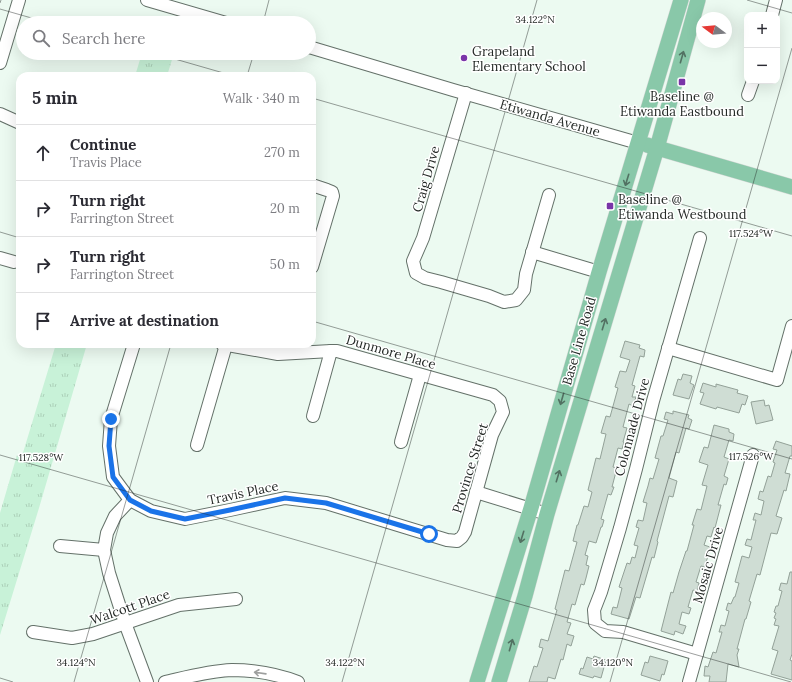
<!DOCTYPE html>
<meta charset="utf-8">
<style>
:root{--surface:#fff;--page:#f2f2f3;--text:#2b2b33;--muted:#7c7c81;--line:#e1e1e2}
body{margin:0;font-family:Lora,serif;background:var(--page);color:var(--text)}
.controls{position:absolute;right:12px;top:12px;display:grid;overflow:hidden;border-radius:8px;box-shadow:0 4px 16px #0002}
.controls button{width:36px;height:36px;display:grid;place-items:center;padding:0;border:0;border-bottom:1px solid var(--line);background:var(--surface);color:var(--text);font:20px sans-serif}
.compass{position:absolute;left:696px;top:12px;width:36px;height:36px;border-radius:50%;background:var(--surface);box-shadow:0 4px 16px #0002;rotate:286deg}
.stop{position:absolute;width:12px;height:12px;margin:-9px;border:3px solid #1a73e8;border-radius:50%;background:#fff}
.stop.end{background:#1a73e8;border-color:#fff;box-shadow:0 1px 4px #0008}
.list{margin:0;padding:0;list-style:none}
h2{display:flex;justify-content:space-between;align-items:center;height:52px;margin:0;padding:0 16px;font-size:17px}
h2 small{font-size:13px;font-weight:400;color:var(--muted)}
.list li{display:grid;grid-template-columns:26px 1fr auto;gap:12px;align-items:center;box-sizing:border-box;height:56px;padding:0 16px;border-top:1px solid var(--line)}
.list b{display:block;font-size:15px;white-space:nowrap}
.list p{margin:0;font-size:13px;white-space:nowrap;color:var(--muted)}
.list em{font-size:13px;font-style:normal;color:var(--muted)}
.icon{flex:none;width:22px;height:22px;fill:none;stroke:currentColor;stroke-width:2;stroke-linecap:round;stroke-linejoin:round}
.map{position:relative;flex:none;width:792px;height:682px;overflow:hidden}
.search{position:absolute;background:var(--surface);box-shadow:0 4px 16px #0002;left:16px;top:16px;width:300px;height:44px;display:flex;align-items:center;gap:10px;box-sizing:border-box;padding:0 14px;border-radius:22px;color:var(--muted);font-size:15px}
.panel{position:absolute;background:var(--surface);box-shadow:0 4px 16px #0002;left:16px;top:72px;width:300px;height:276px;border-radius:12px}
.map>svg:first-child{display:block}
</style>
<div class="map">
<svg width="792" height="682" viewBox="0 0 792 682">
<defs>
<pattern id="grass-tufts" width="24" height="20" patternUnits="userSpaceOnUse"><rect width="24" height="20" fill="#c8f2d8"/><path d="M3 7l-1-3M5 7V3M7 7l1-3M15 17l-1-3M17 17v-4M19 17l1-3" fill="none" stroke="#acd0b9"/></pattern>
</defs>
<rect width="100%" height="100%" fill="#ecfaf1"/>
<g fill="url(#grass-tufts)">
<path d="M142,53H174L167,76H135Z"/>
<path d="M56,344H87L39,508L0,635V513L17,455L22,456Z"/>
</g>
<g fill="#cfddd4" stroke="#93a198">
<path d="M625,341L640,345L639,348L645,350L644,357L640,356L632,385L635,386L632,397H636L633,406L629,404L623,427L627,428L623,442H624L622,449L618,448L613,467L617,468L612,487H614L611,495L608,494L601,519L604,520L602,527H601L596,543L589,541L585,555L588,556L586,565L589,566L586,578L584,585L581,584L575,605L572,604L567,622L571,623L567,634L574,636L571,646L567,644L563,660L561,659L555,679L548,677L547,682H529L534,666L537,667L543,648L539,647L541,639L548,641L557,610L555,609L565,570L569,571L577,542L573,541L577,525H578L584,506L588,507L592,492L588,490L596,458L600,459L606,434L601,433L606,416L610,417L618,388L615,387L620,371L626,372L630,360L620,357Z"/>
<path d="M683,374L692,376L690,383L694,385L689,399L673,395L678,379L681,380Z"/>
<path d="M703,383L716,387V384L738,390L737,393L748,396L745,405L742,404L739,413L717,407L716,409L700,404L704,393L700,392Z"/>
<path d="M764,400L765,406L769,405L773,420L756,424L751,402Z"/>
<path d="M673,411L689,415L688,418L692,420L689,429L686,428L679,453L676,452L669,478L677,481L673,497L669,496L657,541L658,542L654,558L652,557L640,598L636,597L629,619L611,614L613,607L617,608L622,588L619,587L627,563L630,564L632,557L635,558L638,546L634,545L639,528L636,527L638,520L643,521L647,503L643,502L648,486L650,478L653,479L659,459L655,458L661,436H663L668,420L664,419L666,412L673,414Z"/>
<path d="M714,425L729,429V432L734,434L733,441L729,440L724,457L729,459L724,476L728,478L726,485L724,484L718,505H721L715,528L714,527L711,537L707,536L704,545L710,547L705,567L701,566L696,582L699,583L697,591L693,590L688,607L691,608L689,614L682,612L679,624L686,626L683,634L675,631L674,635L661,631L671,592L673,593L679,572L686,551H687L694,525H692L697,509L701,510L707,486L702,485L708,465L699,462L704,447L708,448Z"/>
<path d="M776,441L792,446V456H790L785,473L790,474L786,491L784,490L776,516L782,518L777,534L771,533L760,575L757,574L749,601L751,602L746,619H745L737,649H739L737,655L739,667L728,664L726,682H709L710,676H704L705,666L708,667L713,652L716,653L722,632H719L721,625L725,626L729,611L726,610L728,603L731,604L734,597H735L739,583L735,582L742,556L749,558L752,547L745,545L747,539L751,540L756,520H753L755,513L761,515L764,501L758,499L760,491L763,492L768,476L771,477L775,463L773,462L777,450L773,449Z"/>
<path d="M790,572H792V654L790,660L792,661V680L771,674L778,651L772,649L779,626L774,625L776,619L774,618L776,613L774,612L776,606H778L782,591L779,590L781,583L787,584Z"/>
<path d="M594,656L606,660L601,678L594,676L593,678L579,674L581,668L583,669L587,657L593,659Z"/>
<path d="M650,656L668,661L664,675L662,674L660,681L641,675L645,662L648,663Z"/>
</g>
<g fill="none" stroke-linecap="round" stroke-linejoin="round">
<defs>
<g id="minor">
<path d="M147,0L226,23"/>
<path d="M772,15L776,0"/>
<path d="M309,47L453,90L638,143"/>
<path d="M0,63L19,0"/>
<path d="M466,93L423,238L413,261L416,273L425,278L441,282L489,296L504,302L516,300L524,290L526,274L549,195"/>
<path d="M748,95L753,81"/>
<path d="M0,114L20,123"/>
<path d="M312,185L327,190L332,192L333,196L312,267"/>
<path d="M532,252L599,272"/>
<path d="M0,258L14,262"/>
<path d="M134,344L111,419L109,446L113,477L130,500L151,511L185,519L230,510L285,498L326,503L447,540L457,541L462,537L465,532L492,435L503,412L500,401L493,395L337,351H331L278,354L222,344"/>
<path d="M668,348L777,380L792,326"/>
<path d="M313,416L331,351"/>
<path d="M401,442L420,375"/>
<path d="M197,445L226,345"/>
<path d="M476,492L547,514"/>
<path d="M130,500L115,516L107,533L104,550L109,573L125,623L147,682"/>
<path d="M60,546L104,550"/>
<path d="M33,632L72,638L93,634L179,605L236,599"/>
<path d="M697,654L623,632L605,631L595,623L594,610L601,592L620,528L636,469L653,401L700,238"/>
<path d="M165,682C187,677 209,671 232,670C254,670 277,674 298,682"/>
<path d="M689,682L753,455"/>
</g>
<g id="major">
<path d="M647,145L792,187"/>
<path d="M477,682L531,508L599,272L681,0"/>
<path d="M499,682L525,596L547,514L657,148L698,0"/>
</g>
</defs>
<use href="#minor" stroke="#647169" stroke-width="14"/>
<use href="#major" stroke="#d8d9d8" stroke-width="16"/>
<use href="#minor" stroke="#fff" stroke-width="12"/>
<use href="#major" stroke="#89c8a9" stroke-width="15"/>
</g>
<defs><path id="oneway-shaft" d="M-6 0H5M1.5-3L5.5 0L1.5 3" fill="none" stroke-width="1.6" stroke-linecap="round" stroke-linejoin="round"/></defs>
<g stroke="#527162">
<use href="#oneway-shaft" transform="translate(682 57) rotate(-74)"/>
<use href="#oneway-shaft" transform="translate(627 180) rotate(107)"/>
<use href="#oneway-shaft" transform="translate(604 324) rotate(-73)"/>
<use href="#oneway-shaft" transform="translate(562 399) rotate(106)"/>
<use href="#oneway-shaft" transform="translate(558 476) rotate(-73)"/>
<use href="#oneway-shaft" transform="translate(522 537) rotate(107)"/>
<use href="#oneway-shaft" transform="translate(511 645) rotate(-74)"/>
</g>
<use stroke="#9d9f9e" href="#oneway-shaft" transform="translate(260 673) rotate(-172)"/>
<g fill="none" stroke-linecap="round" stroke-linejoin="round">
<path stroke="#1a73e8" stroke-width="5" d="M111,419L109,446L113,477L130,500L151,511L185,519L230,510L285,498L326,503L429,534"/>
</g>
<path fill="none" stroke="#252a27" stroke-width="1" stroke-opacity="0.45" d="M747,0L792,13M0,3L1,0M0,9L49,23M263,23L269,0M154,53L234,76M247,76L254,53M312,98L792,236M0,232L20,238M312,321L792,459M0,455L791,682M0,678L13,682M74,682L171,344M342,682L537,0M610,682L792,48"/>
<g fill="#7934a8" stroke="#fff" stroke-width="1.5">
<circle cx="464" cy="58" r="4"/>
<rect x="678" y="78" width="8" height="8" rx="2"/>
<rect x="606" y="202" width="8" height="8" rx="2"/>
</g>
<g text-anchor="middle" dominant-baseline="central" stroke-width="3" stroke-linejoin="round" paint-order="stroke">
<g font-size="13" fill="#252a27" stroke="#fff" text-anchor="start">
<text x="472" y="51">Grapeland<tspan x="472" dy="15">Elementary School</tspan></text>
<text x="682" y="96" text-anchor="middle">Baseline @<tspan x="682" dy="15">Etiwanda Eastbound</tspan></text>
<text x="618" y="199">Baseline @<tspan x="618" dy="15">Etiwanda Westbound</tspan></text>
</g>
<g font-size="13" fill="#252a27" stroke="#fff">
<text transform="translate(550 118) rotate(16)">Etiwanda Avenue</text>
<text transform="translate(426 179) rotate(-74)">Craig Drive</text>
<text transform="translate(579 341) rotate(-74)">Base Line Road</text>
<text transform="translate(391 352) rotate(16)">Dunmore Place</text>
<text transform="translate(632 427) rotate(-75)">Colonnade Drive</text>
<text transform="translate(470 468) rotate(-73)">Province Street</text>
<text transform="translate(243 493) rotate(-12)">Travis Place</text>
<text transform="translate(708 565) rotate(-74)">Mosaic Drive</text>
<text transform="translate(130 607) rotate(-19)">Walcott Place</text>
</g>
</g>
<g font-size="10" text-anchor="middle" fill="#252a27" stroke="#fff" stroke-width="3" stroke-linejoin="round" paint-order="stroke">
<text x="535" y="23">34.122°N</text>
<text x="751" y="237">117.524°W</text>
<text x="751" y="460">117.526°W</text>
<text x="41" y="461">117.528°W</text>
<text x="76" y="666">34.124°N</text>
<text x="345" y="666">34.122°N</text>
<text x="613" y="666">34.120°N</text>
</g>
</svg>
<div class="controls">
<button>+</button>
<button>−</button>
</div>
<svg class="compass" viewBox="-18 -18 36 36"><path d="M0-13l5 13h-10z" fill="#e53935"/><path d="M0 13l5-13h-10z" fill="#7c7c81"/></svg>
<div class="stop" style="left:429px;top:534px"></div>
<div class="stop end" style="left:111px;top:419px"></div>
<div class="search"><svg class="icon" aria-label="search" viewBox="0 0 24 24"><circle cx="10" cy="10" r="6"/><path d="M15 15l6 6"/></svg>Search here</div>
<section class="panel">
<h2>5 min<small>Walk · 340 m</small></h2>
<ul class="list">
<li><svg class="icon" aria-label="ahead" viewBox="0 0 24 24"><path d="M12 20V5M6 11l6-6 6 6"/></svg><div><b>Continue</b><p>Travis Place</p></div><em>270 m</em></li>
<li><svg class="icon" aria-label="right" viewBox="0 0 24 24"><path d="M7 20v-9h11M14 6l5 5-5 5"/></svg><div><b>Turn right</b><p>Farrington Street</p></div><em>20 m</em></li>
<li><svg class="icon" aria-label="right" viewBox="0 0 24 24"><path d="M7 20v-9h11M14 6l5 5-5 5"/></svg><div><b>Turn right</b><p>Farrington Street</p></div><em>50 m</em></li>
<li><svg class="icon" aria-label="arrive" viewBox="0 0 24 24"><path d="M6 21V4h12l-3 4 3 4H6"/></svg><div><b>Arrive at destination</b></div></li>
</ul>
</section>
</div>
